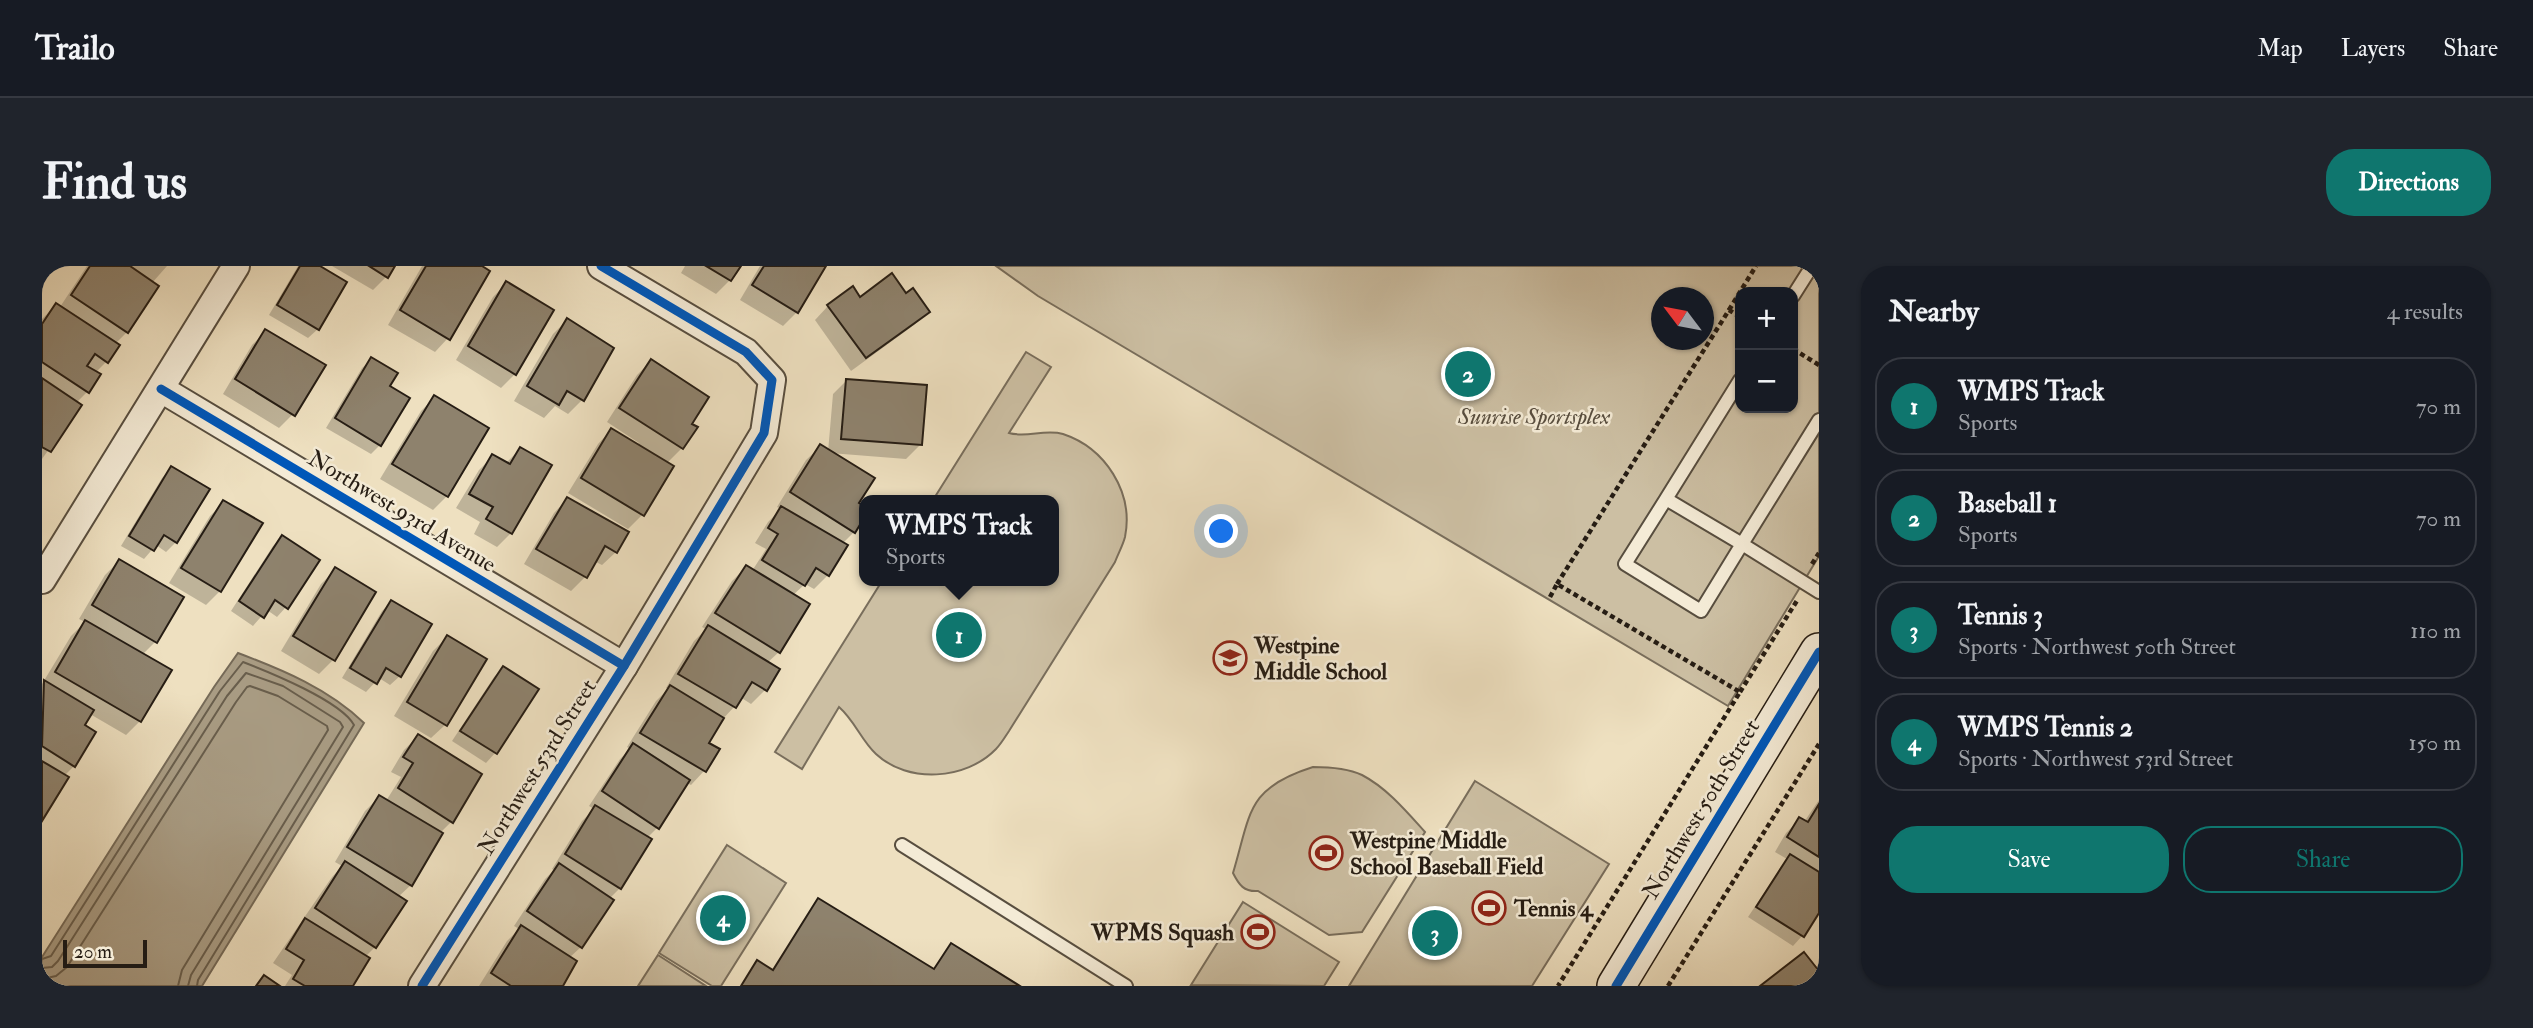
<!DOCTYPE html>
<meta charset="utf-8">
<style>
:root{--surface:#171b24;--page:#20242c;--text:#f1f3f6;--muted:#9ea1a6;--line:#363941;--accent:#0f766e}
body{margin:0;font-family:"IM FELL Double Pica",serif;background:var(--page);color:var(--text)}
.controls{position:absolute;right:21px;top:21px;display:grid;overflow:hidden;border-radius:14px;box-shadow:0 2px 5px #0004}
.controls button{width:63px;height:63px;display:grid;place-items:center;padding:0;border:0;border-bottom:2px solid var(--line);background:var(--surface);color:var(--text);font:35px sans-serif}
.compass{position:absolute;left:1609px;top:21px;width:63px;height:63px;border-radius:50%;background:var(--surface);box-shadow:0 2px 5px #0004;rotate:302deg}
.scale{position:absolute;left:21px;bottom:18px;width:84px;box-sizing:border-box;padding-left:7px;border:4px solid #261d14;border-top:0;font-size:19px;line-height:24px;white-space:nowrap;color:#261d14;-webkit-text-stroke:5px #f4ebd6;paint-order:stroke}
.you{position:absolute;left:1180px;top:266px;width:24px;height:24px;margin:-18px;border:5px solid #fff;border-radius:50%;background:#1a73e8;box-shadow:0 0 0 10px #1a73e833}
.badge{display:grid;place-items:center;width:46px;height:46px;border-radius:50%;background:var(--accent);color:#fff;font-size:23px;font-weight:700}
.pin{position:absolute;translate:-50% -50%;border:4px solid #fff;box-shadow:0 2px 7px #0006}
.popup{position:absolute;left:817px;top:229px;width:200px;height:91px;box-sizing:border-box;display:grid;place-content:center;border-radius:14px;background:var(--surface);filter:drop-shadow(0 2px 5px #0005);font-size:23px;white-space:nowrap;color:var(--muted)}
.popup b{font-size:26px;color:var(--text)}
.popup::after{content:'';position:absolute;left:50%;top:100%;margin-left:-14px;border:14px solid transparent;border-top-color:var(--surface)}
.list{margin:0;padding:0;list-style:none}
h2{display:flex;justify-content:space-between;align-items:center;height:91px;margin:0;padding:0 28px;font-size:30px}
h2 small{font-size:23px;font-weight:400;color:var(--muted)}
.list li{display:grid;grid-template-columns:46px 1fr auto;gap:21px;align-items:center;box-sizing:border-box;height:98px;margin:0 14px 14px;padding:0 14px;border:2px solid var(--line);border-radius:28px}
.list b{display:block;font-size:26px;white-space:nowrap}
.list p{margin:0;font-size:23px;white-space:nowrap;color:var(--muted)}
.list em{font-size:23px;font-style:normal;color:var(--muted)}
.actions{display:flex;gap:14px;padding:21px 28px}
.actions a{flex:1;padding:16px 0;border:2px solid var(--accent);border-radius:28px;text-align:center;font-size:24px;color:var(--accent)}
.actions .main{background:var(--accent);color:#fff}
.map{position:relative;flex:none;width:1777px;height:720px;overflow:hidden;border-radius:28px}
header{display:flex;align-items:center;gap:42px;box-sizing:border-box;height:98px;padding:0 35px;background:var(--surface);border-bottom:2px solid var(--line)}
header strong{font-size:33px}
nav{display:flex;gap:38px;margin-inline-start:auto;font-size:24px}
.intro{display:flex;align-items:center;justify-content:space-between;box-sizing:border-box;height:168px;padding:0 42px}
h1{margin:0;font-size:49px}
.button{padding:18px 32px;border-radius:28px;background:var(--accent);color:#fff;font-size:24px;font-weight:700}
main{display:flex;gap:42px;padding:0 42px}
aside{flex:1;background:var(--surface);border-radius:28px;box-shadow:0 2px 5px #0004}
.map>svg:first-child{display:block}
</style>
<header>
<strong>Trailo</strong>
<nav><a>Map</a><a>Layers</a><a>Share</a></nav>
</header>
<div class="intro"><h1>Find us</h1><a class="button">Directions</a></div>
<main>
<div class="map">
<svg width="1777" height="720" viewBox="0 0 1777 720">
<rect width="100%" height="100%" fill="#eee0c0"/>
<filter id="stains"><feTurbulence type="fractalNoise" baseFrequency=".00286" numOctaves="4"/><feColorMatrix values="0 0 0 0 .2 0 0 0 0 .09 0 0 0 0 .02 0 0 0 .5 -.17"/></filter>
<radialGradient id="worn" r=".72"><stop offset=".6" stop-color="#630" stop-opacity="0"/><stop offset="1" stop-color="#630" stop-opacity=".3"/></radialGradient>
<g fill="#ccbfa3" stroke="#796e5c" stroke-width="2" fill-rule="evenodd">
<path d="M954,0H1777V290L1686,440L996,30ZM1698,26H1751V142H1698ZM1619,32H1661V74H1619Z"/>
<path d="M984,86L1009,101L967,167C984,172 1003,163 1021,168C1063,182 1092,226 1083,271C1081,279 1076,288 1073,296L967,465C963,471 959,478 954,483C924,514 866,518 834,488C819,474 813,455 797,441L760,503L733,486L840,315H1012V234H891Z"/>
<path d="M1271,501C1287,501 1305,502 1320,509C1345,522 1365,546 1383,566L1320,666L1287,669L1216,625C1202,626 1197,619 1191,607C1209,547 1204,522 1271,501Z"/>
<path d="M1433,515L1567,598L1490,720H1307Z"/>
<path d="M685,579L744,617L679,720H670L617,687Z"/>
<path d="M1201,636L1297,696L1282,720L1149,719Z"/>
<path d="M616,689L664,720H596Z"/>
</g>
<path fill="#aa9e86" stroke="#756a58" stroke-width="2" d="M196,387C241,404 287,423 322,457L160,720H0V691L172,421Z"/>
<g fill="#0003">
<path d="M45,0H125L110,17L115,20L85,66L73,78L64,96L53,107L45,126L34,137L38,140L0,193V53L14,39L18,41Z"/>
<path d="M256,0H275L276,63L266,72L227,49Z"/>
<path d="M290,0H351L345,10L331,24Z"/>
<path d="M380,0H436L406,72L393,86L346,59Z"/>
<path d="M643,0H697L688,14L674,28L639,7Z"/>
<path d="M718,0H782L755,46L741,60L698,34Z"/>
<path d="M465,17L473,108L459,122L414,94L451,31Z"/>
<path d="M863,30L886,46L872,59L809,105L773,54L786,40L817,33Z"/>
<path d="M525,54L570,83L540,134L526,148L513,140L502,152L472,135L511,68Z"/>
<path d="M224,65L251,148L237,162L181,128L210,79Z"/>
<path d="M330,93L346,121L338,179L329,188L284,162L320,102Z"/>
<path d="M609,95L648,158L640,182L625,197L630,200L600,249L586,263L526,227L556,178L569,164L595,179L597,177L565,156L595,109Z"/>
<path d="M805,114L878,179L864,193L788,187L815,237L822,242V249L812,266L800,278L786,309L772,323L763,318L750,330L737,386L725,397L723,424L709,438L698,431L692,441L678,456L665,478L662,505L649,519L645,517L615,562L605,572L578,622L567,633L539,681L527,692L517,720H437L465,675L477,663L472,660L503,613L512,604L510,603L540,555L552,543L547,540L578,493L588,483L585,481L614,435L626,423L624,422L652,375L664,363L660,361L690,315L704,301L710,305L724,283L713,277L726,256L739,243L735,241L764,194L778,181L786,186L791,128Z"/>
<path d="M393,131L445,163L405,230L391,244L338,213L379,145Z"/>
<path d="M478,183L508,200L469,267L455,281L432,268L438,256L414,242L437,204L451,190L463,198Z"/>
<path d="M130,202L134,276L124,286L114,279L102,293L79,280L120,212Z"/>
<path d="M525,233L574,286L560,299L552,295L543,311L529,325L482,298L512,247Z"/>
<path d="M182,236L178,325L164,339L127,317L168,250Z"/>
<path d="M240,271L244,341L235,351L225,344L211,360L189,345L231,280Z"/>
<path d="M77,295L113,376L100,389L98,455L84,469L48,448L41,460L32,500L22,510L0,551V418L29,370L43,356L37,353L63,309Z"/>
<path d="M293,304L331,327L291,394L277,408L239,385L279,318Z"/>
<path d="M349,336L358,410L348,419L337,412L324,426L300,412L340,345Z"/>
<path d="M405,371L403,459L389,472L352,450L391,385Z"/>
<path d="M461,402L495,424L453,487L444,497L410,475L452,411Z"/>
<path d="M376,470L409,556L398,567L369,619L356,631L333,681L323,691L309,720H243L250,709L231,697L290,611L300,600L293,596L323,545L337,531L344,535L359,511L349,506L362,484Z"/>
<path d="M1777,534V644L1760,670L1751,680L1706,651L1745,593L1733,586L1744,567L1758,553L1762,556Z"/>
</g>
<g fill="none" stroke-linecap="round" stroke-linejoin="round">
<g stroke="#685e4d" stroke-width="2">
<path d="M0,693L9,690L178,425L201,396C227,406 299,435 312,459L156,714L155,720"/>
<path d="M0,702L10,701L16,695L185,430L204,407L241,420L298,456L301,461L149,709L146,720"/>
<path d="M0,713L14,710L25,701L194,436L205,421L208,420L236,430L285,460L286,464L140,704L136,720"/>
</g>
</g>
<g fill="#8e826d" stroke="#261d14" stroke-width="2">
<path d="M48,0H88L117,20L86,67L29,29Z"/>
<path d="M258,0H278L305,16L277,64L235,39Z"/>
<path d="M327,0H353L346,12Z"/>
<path d="M384,0H440L448,5L408,74L358,44Z"/>
<path d="M664,0H699L689,15Z"/>
<path d="M722,0H784L756,47L710,19Z"/>
<path d="M850,7L864,27L871,22L888,46L824,92L785,39L811,20L818,31Z"/>
<path d="M464,15L512,44L474,109L426,80Z"/>
<path d="M14,37L78,79L66,97L53,88L45,100L59,108L47,127L0,96V58Z"/>
<path d="M525,52L572,82L542,135L525,125L517,139L485,120Z"/>
<path d="M223,63L284,99L253,150L193,113Z"/>
<path d="M329,91L356,107L348,120L368,132L339,180L293,152Z"/>
<path d="M609,93L667,131L650,158L656,161L641,183L577,142Z"/>
<path d="M0,112L40,139L9,186L0,181Z"/>
<path d="M804,113L885,119L880,179L799,173Z"/>
<path d="M392,129L447,162L406,231L350,198Z"/>
<path d="M569,162L632,200L602,250L539,212Z"/>
<path d="M778,178L833,212L817,237L822,240V252L813,267L748,226Z"/>
<path d="M478,181L510,199L470,268L444,253L451,241L427,228L450,188L468,198Z"/>
<path d="M129,200L168,223L135,277L122,269L112,285L87,270Z"/>
<path d="M525,231L587,266L575,287L563,280L545,312L494,283Z"/>
<path d="M181,234L221,257L179,326L139,302Z"/>
<path d="M739,240L806,279L787,310L774,302L763,320L720,294L736,268L726,262Z"/>
<path d="M240,269L278,294L246,343L233,334L222,352L197,335Z"/>
<path d="M77,293L142,331L115,377L50,339Z"/>
<path d="M704,299L768,338L738,387L673,347Z"/>
<path d="M293,301L334,326L293,395L251,370Z"/>
<path d="M349,334L390,358L359,411L344,402L335,418L308,402Z"/>
<path d="M43,354L130,404L99,456L13,406Z"/>
<path d="M666,359L738,403L725,425L710,416L694,442L636,408Z"/>
<path d="M405,369L445,393L405,460L365,436Z"/>
<path d="M461,400L497,423L455,488L418,465Z"/>
<path d="M2,414L52,444L43,459L54,466L33,501L0,480Z"/>
<path d="M628,419L682,452L667,477L678,483L664,506L598,467Z"/>
<path d="M376,468L440,508L411,557L356,522L371,497L361,491Z"/>
<path d="M591,477L648,514L617,563L560,525Z"/>
<path d="M0,495L27,511L0,555Z"/>
<path d="M337,529L401,567L370,620L305,581Z"/>
<path d="M1777,538V591L1745,571L1757,551L1766,556Z"/>
<path d="M553,539L610,573L579,623L523,588Z"/>
<path d="M1748,588L1777,606V647L1762,671L1714,641Z"/>
<path d="M303,595L365,635L334,682L273,642Z"/>
<path d="M517,597L572,634L540,682L485,645Z"/>
<path d="M776,632L892,703L909,677L978,720H699L715,694L731,704Z"/>
<path d="M263,652L328,692L311,720H263L251,713L262,694L244,683Z"/>
<path d="M479,659L535,695L521,720H469L449,707Z"/>
<path d="M1762,686L1777,705V720H1718Z"/>
<path d="M222,709L238,720H214Z"/>
</g>
<g fill="none" stroke-linecap="round" stroke-linejoin="round">
<defs>
<g id="lane">
<path d="M1751,30L1770,0"/>
<path d="M1777,154L1700,278L1777,326"/>
<path d="M1624,233L1583,298L1659,345L1700,278L1624,233L1698,114"/>
<path d="M860,579L1084,720"/>
</g>
<g id="street">
<path d="M119,123L582,400"/>
<path d="M0,314L194,0"/>
<path d="M380,720L582,400L722,167L730,114L704,86L559,0"/>
</g>
<path id="secondary" d="M1574,720L1777,386"/>
</defs>
<use href="#lane" stroke="#584e3f" stroke-width="16"/>
<use href="#street" stroke="#584e3f" stroke-width="30"/>
<use href="#secondary" stroke="#261d14" stroke-width="40"/>
<g stroke="#261d14" stroke-width="4.5" stroke-dasharray="5 3.5" stroke-linecap="butt">
<path d="M1687,44L1714,0"/>
<path d="M1751,83L1777,99"/>
<path d="M1770,298L1777,287"/>
<path d="M1515,318L1687,44L1698,51"/>
<path d="M1508,331L1515,318L1698,426L1516,720"/>
<path d="M1698,426L1756,333"/>
<path d="M1626,720L1777,478"/>
</g>
<use href="#lane" stroke="#f4ebd6" stroke-width="12"/>
<use href="#street" stroke="#f4ebd6" stroke-width="26"/>
<use href="#secondary" stroke="#f4ebd6" stroke-width="37"/>
<defs>
<g id="cycleway">
<path d="M119,123L582,400"/>
<path d="M380,720L582,400L722,167L730,114L704,86L559,0"/>
<path d="M1574,720L1777,386"/>
</g>
</defs>
<use href="#cycleway" stroke="#f4ebd6" stroke-width="13"/>
<use href="#cycleway" stroke="#0057b8" stroke-width="9"/>
</g>
<defs>
<symbol id="school-ring" viewBox="-11 -11 22 22"><circle r="9.5" fill="#f4ebd6" stroke="#8f2418" stroke-width="1.5"/><path d="M0-5L7-2L0 1L-7-2ZM-4 1L0 2.5L4 1V4Q0 6-4 4Z" fill="#8f2418"/></symbol>
<symbol id="stadium-ring" viewBox="-11 -11 22 22"><circle r="9.5" fill="#f4ebd6" stroke="#8f2418" stroke-width="1.5"/><path d="M0-5a6.5 5 0 1 0 0 10a6.5 5 0 1 0 0-10ZM-3.5-1.8h7v3.6h-7Z" fill="#8f2418"/></symbol>
</defs>
<g fill-rule="evenodd">
<use href="#school-ring" x="1169" y="373" width="38" height="38"/>
<use href="#stadium-ring" x="1265" y="568" width="38" height="38"/>
<use href="#stadium-ring" x="1428" y="623" width="38" height="38"/>
<use href="#stadium-ring" x="1197" y="647" width="38" height="38"/>
</g>
<g text-anchor="middle" dominant-baseline="central" stroke-width="5" stroke-linejoin="round" paint-order="stroke">
<g font-size="23" font-style="italic" fill="#584e3f" stroke="#f4ebd6">
<text x="1492" y="150">Sunrise Sportsplex</text>
</g>
<g font-size="23" fill="#261d14" stroke="#f4ebd6">
<text transform="translate(360 245) rotate(31)">Northwest 93rd Avenue</text>
<text transform="translate(495 501) rotate(-58)">Northwest 53rd Street</text>
<text transform="translate(1659 543) rotate(-59)">Northwest 50th Street</text>
</g>
<g font-size="23" font-weight="bold" fill="#261d14" stroke="#f4ebd6" text-anchor="start">
<text x="1212" y="379">Westpine<tspan x="1212" dy="26">Middle School</tspan></text>
<text x="1308" y="574">Westpine Middle<tspan x="1308" dy="26">School Baseball Field</tspan></text>
<text x="1472" y="642">Tennis 4</text>
<text x="1192" y="666" text-anchor="end">WPMS Squash</text>
</g>
</g>
<rect width="100%" height="100%" filter="url(#stains)"/>
<rect width="100%" height="100%" fill="url(#worn)"/>
</svg>
<div class="controls">
<button>+</button>
<button>−</button>
</div>
<svg class="compass" viewBox="-18 -18 36 36"><path d="M0-13l5 13h-10z" fill="#e53935"/><path d="M0 13l5-13h-10z" fill="#9ea1a6"/></svg>
<div class="scale">20 m</div>
<div class="you"></div>
<div class="pin badge" style="left:917px;top:369px">1</div>
<div class="popup"><b>WMPS Track</b>Sports</div>
<div class="pin badge" style="left:1426px;top:108px">2</div>
<div class="pin badge" style="left:1393px;top:667px">3</div>
<div class="pin badge" style="left:681px;top:652px">4</div>
</div>
<aside>
<h2>Nearby<small>4 results</small></h2>
<ul class="list">
<li><span class="badge">1</span><div><b>WMPS Track</b><p>Sports</p></div><em>70 m</em></li>
<li><span class="badge">2</span><div><b>Baseball 1</b><p>Sports</p></div><em>70 m</em></li>
<li><span class="badge">3</span><div><b>Tennis 3</b><p>Sports · Northwest 50th Street</p></div><em>110 m</em></li>
<li><span class="badge">4</span><div><b>WMPS Tennis 2</b><p>Sports · Northwest 53rd Street</p></div><em>150 m</em></li>
</ul>
<div class="actions"><a class="main">Save</a><a>Share</a></div>
</aside>
</main>
